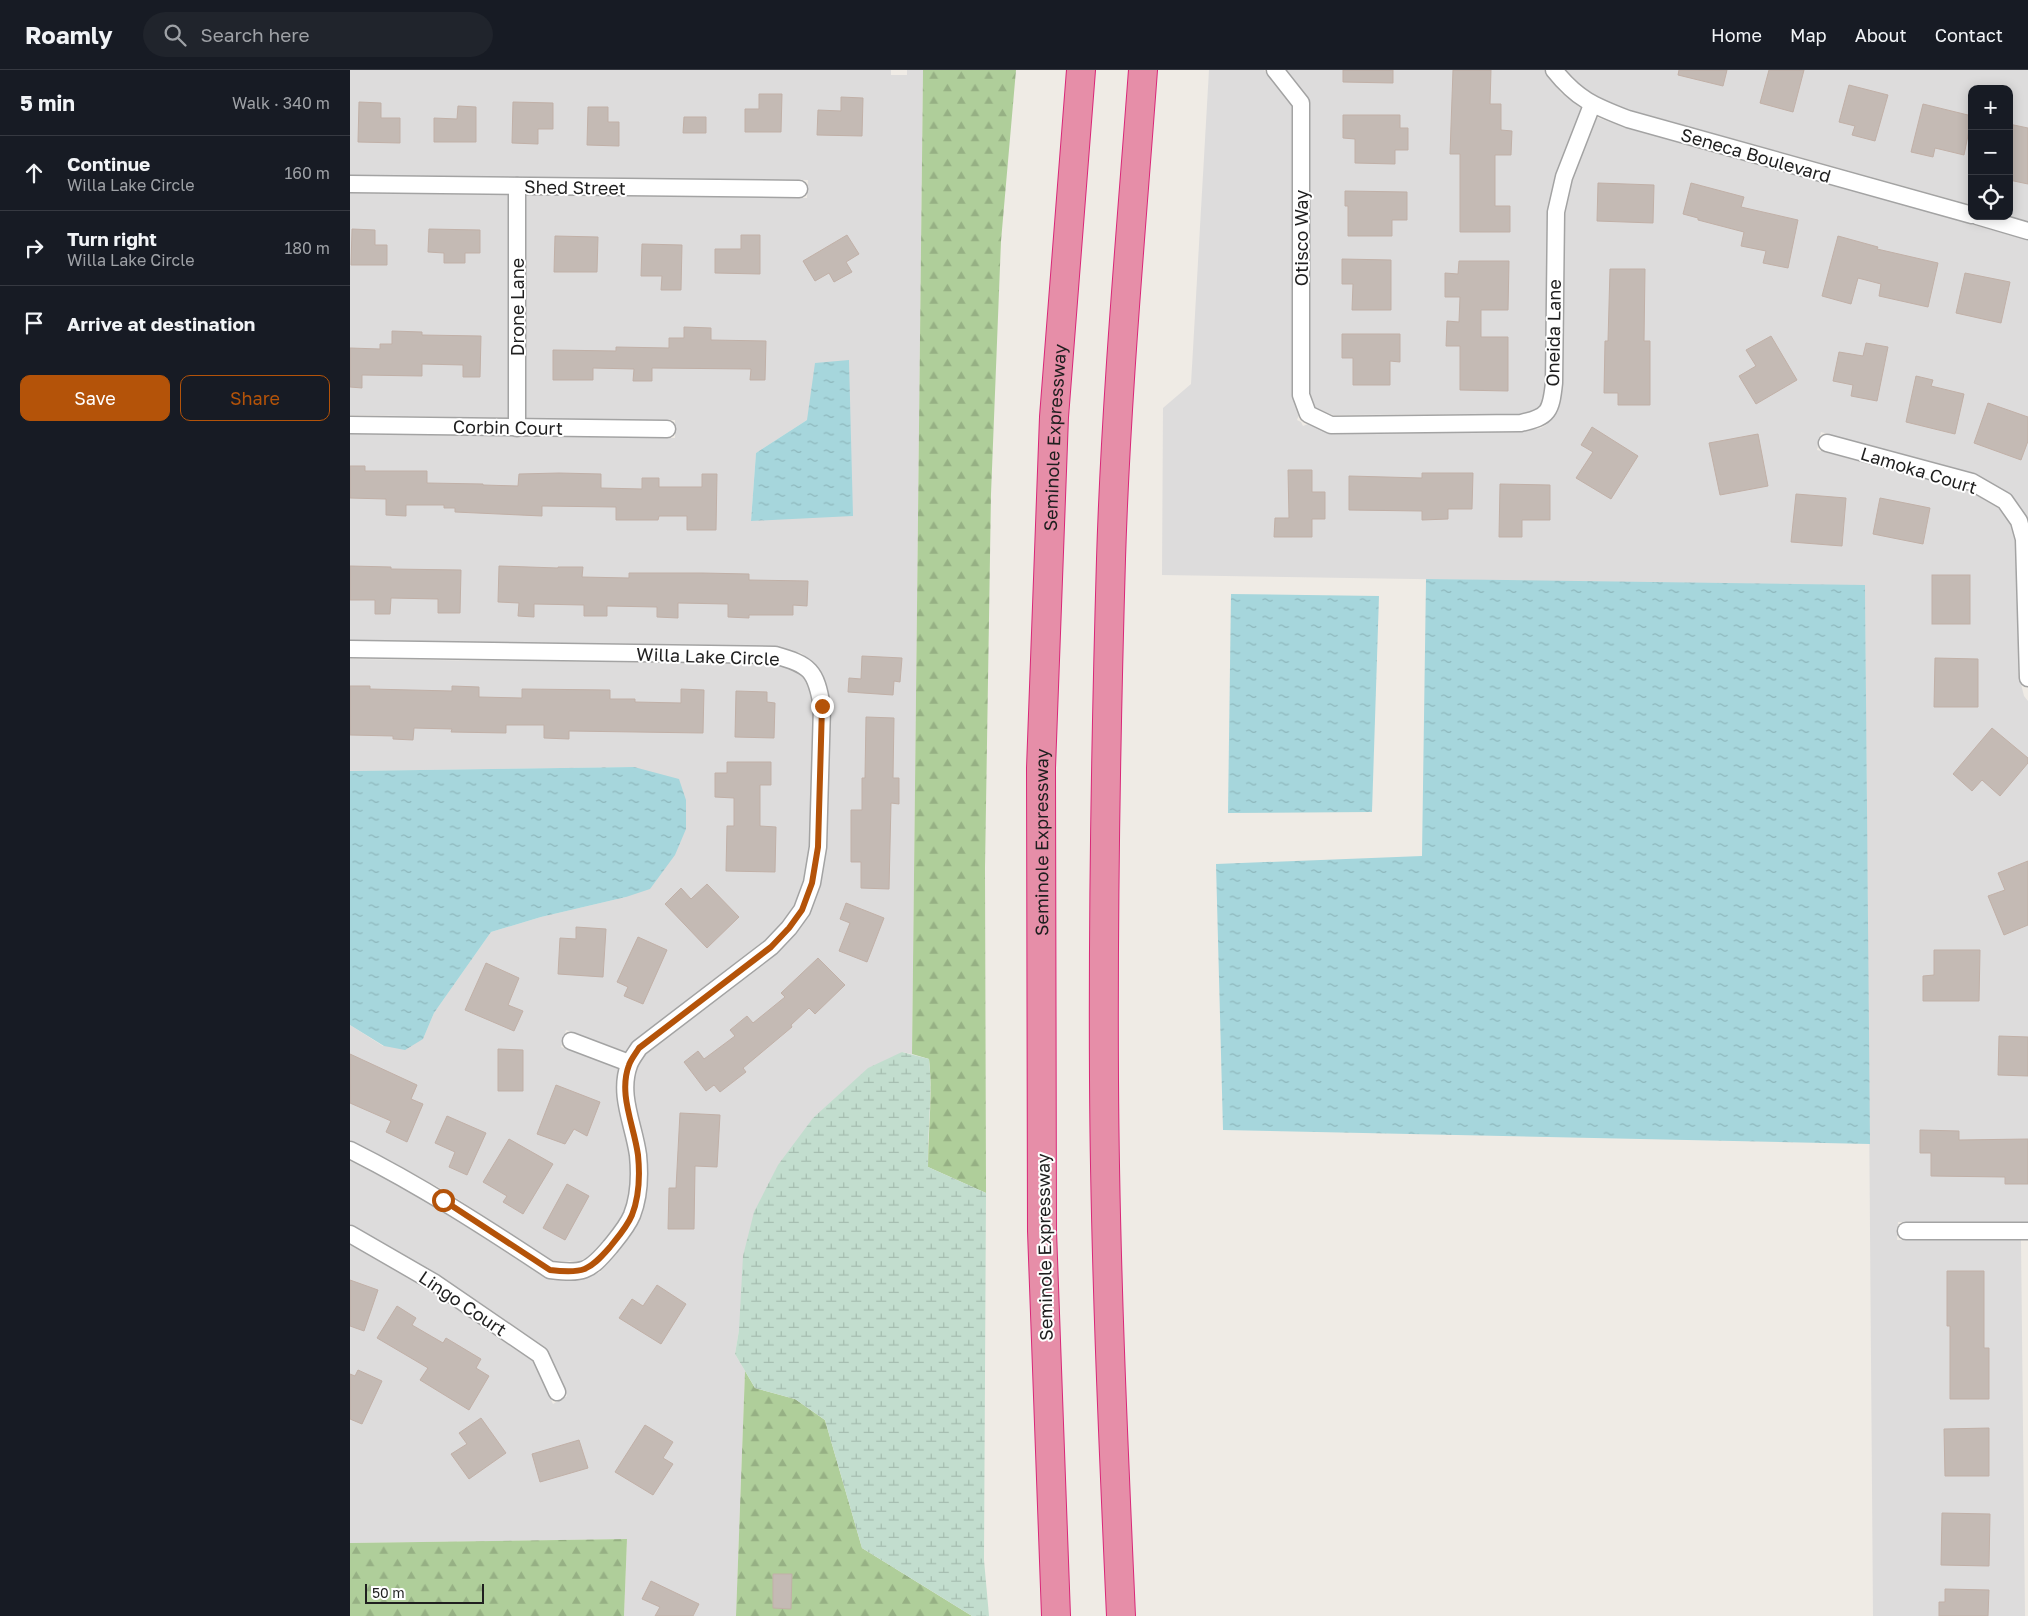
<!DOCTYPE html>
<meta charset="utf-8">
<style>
:root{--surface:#171b24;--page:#20242c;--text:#f1f3f6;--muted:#9ea1a6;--line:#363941;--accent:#b45309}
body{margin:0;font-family:"Golos Text",sans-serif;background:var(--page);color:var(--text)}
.controls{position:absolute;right:15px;top:15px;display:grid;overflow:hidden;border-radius:10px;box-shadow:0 2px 12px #0003}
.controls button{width:45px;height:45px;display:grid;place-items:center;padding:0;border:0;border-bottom:1px solid var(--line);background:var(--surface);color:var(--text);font:25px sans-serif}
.scale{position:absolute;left:15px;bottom:12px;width:119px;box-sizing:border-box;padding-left:5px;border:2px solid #1f1f1f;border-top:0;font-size:14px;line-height:18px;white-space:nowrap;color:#1f1f1f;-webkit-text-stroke:4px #fff;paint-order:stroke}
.stop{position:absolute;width:15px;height:15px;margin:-11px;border:4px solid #b45309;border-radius:50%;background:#fff}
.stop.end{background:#b45309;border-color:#fff;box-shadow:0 1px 5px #0008}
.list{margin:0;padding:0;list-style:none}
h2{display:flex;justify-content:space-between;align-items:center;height:65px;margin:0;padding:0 20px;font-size:21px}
h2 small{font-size:16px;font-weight:400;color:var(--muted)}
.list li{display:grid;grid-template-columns:32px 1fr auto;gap:15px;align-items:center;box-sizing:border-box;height:75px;padding:0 20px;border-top:1px solid var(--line)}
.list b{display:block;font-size:19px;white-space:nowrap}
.list p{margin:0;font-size:16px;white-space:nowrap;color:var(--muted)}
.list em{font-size:16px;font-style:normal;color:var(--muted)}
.actions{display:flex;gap:10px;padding:15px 20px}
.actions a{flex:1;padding:11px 0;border:1px solid var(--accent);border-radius:10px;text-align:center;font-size:18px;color:var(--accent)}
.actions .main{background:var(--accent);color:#fff}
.icon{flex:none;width:28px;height:28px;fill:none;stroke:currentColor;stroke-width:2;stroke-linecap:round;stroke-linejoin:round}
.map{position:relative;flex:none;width:1678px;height:1546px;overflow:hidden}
header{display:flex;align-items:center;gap:30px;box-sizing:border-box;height:70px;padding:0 25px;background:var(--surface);border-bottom:1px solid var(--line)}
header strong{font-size:24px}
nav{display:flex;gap:28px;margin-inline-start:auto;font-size:18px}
.search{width:350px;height:45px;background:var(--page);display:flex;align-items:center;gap:12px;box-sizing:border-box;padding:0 18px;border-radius:28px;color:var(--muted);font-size:19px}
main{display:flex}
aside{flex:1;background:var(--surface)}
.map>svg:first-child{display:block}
</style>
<header>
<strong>Roamly</strong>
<div class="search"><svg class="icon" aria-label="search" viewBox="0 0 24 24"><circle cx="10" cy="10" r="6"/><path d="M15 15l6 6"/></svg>Search here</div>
<nav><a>Home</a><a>Map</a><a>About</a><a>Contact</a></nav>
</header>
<main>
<aside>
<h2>5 min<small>Walk · 340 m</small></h2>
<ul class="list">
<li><svg class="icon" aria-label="ahead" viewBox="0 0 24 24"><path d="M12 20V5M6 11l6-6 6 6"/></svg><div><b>Continue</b><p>Willa Lake Circle</p></div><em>160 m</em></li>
<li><svg class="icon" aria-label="right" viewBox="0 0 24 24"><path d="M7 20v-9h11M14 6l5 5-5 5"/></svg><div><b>Turn right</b><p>Willa Lake Circle</p></div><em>180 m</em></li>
<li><svg class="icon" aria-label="arrive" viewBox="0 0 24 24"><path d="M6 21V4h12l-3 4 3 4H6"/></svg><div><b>Arrive at destination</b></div></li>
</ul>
<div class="actions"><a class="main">Save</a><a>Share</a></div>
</aside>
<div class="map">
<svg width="1678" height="1546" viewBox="0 0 1678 1546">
<defs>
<pattern id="forest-firs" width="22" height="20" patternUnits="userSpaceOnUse" patternTransform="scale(1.25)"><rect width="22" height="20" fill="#afce9a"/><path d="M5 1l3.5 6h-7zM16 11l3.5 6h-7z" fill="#96b084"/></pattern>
<pattern id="wetland-marsh" width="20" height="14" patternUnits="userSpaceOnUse" patternTransform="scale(1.25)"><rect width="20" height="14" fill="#c2ddce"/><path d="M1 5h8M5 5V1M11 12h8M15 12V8" fill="none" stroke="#a6bdb0"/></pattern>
<pattern id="water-ripples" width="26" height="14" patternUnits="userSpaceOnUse" patternTransform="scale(1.25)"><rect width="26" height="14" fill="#a6d6dc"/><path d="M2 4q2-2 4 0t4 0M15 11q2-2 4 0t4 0" fill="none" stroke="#8eb7bc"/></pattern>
</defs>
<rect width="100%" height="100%" fill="#efebe5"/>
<g fill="#dddcdc" fill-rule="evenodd">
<path d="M0,0H541V5H557V0H573L562,984L552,982L389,1260L385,1284L395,1301L386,1546H274L277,1469L0,1473V1175L81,1221L184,1292L203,1334L217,1326L195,1277L89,1205L0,1154V1091L34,1108L89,1139L196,1208L218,1211L233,1209L250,1202L277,1170L289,1149L296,1124V1083L284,1029V1009L287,997L295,985L426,883L446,864L460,844L470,814L476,778L480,637L477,616L467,596L451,583L425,576L0,570V364L325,368V350L175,349V125L457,128L458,110L0,105ZM457,350L401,451L406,383Z"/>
<path d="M859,0H914L943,37L942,325L949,345L947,350L951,352L953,356L958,354L982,364L1171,362L1191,358L1196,355L1210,335L1212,314L1214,143L1222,110L1246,47L1276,58L1678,170V453L1675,445L1659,423L1624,403L1471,362L1467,380L1619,421L1650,439L1662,455L1666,470L1668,494L1669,606L1674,626L1678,631V1152H1548L1547,1170H1671L1675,1546H1523L1515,516L812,505L813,338L841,314Z"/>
<path d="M936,0H1194L1211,23L1232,39L1206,104L1198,141L1196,312L1194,330L1186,340L1170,344L983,345L964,337L959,324V33L957,27Z"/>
<path d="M1215,0H1678V151L1659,146V19H1622V135L1280,40L1245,27L1222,10Z"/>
<path d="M0,123L159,125V348L0,345Z"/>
<path d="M0,589L424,594L445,600L456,609L462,623L464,637L460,776L454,810L445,835L434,852L416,869L284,971L277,982L216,960L211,977L269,999L267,1009L268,1032L280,1087V1120L274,1142L264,1159L239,1187L229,1191H203L97,1122L41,1091L0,1070V955L33,976L73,969L84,943L141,862L191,847L276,827L284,697L0,701Z"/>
</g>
<g fill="url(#forest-firs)">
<path d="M573,0H666L651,171L641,424L635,798L636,1123L578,1097C578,1061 583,1025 579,989L562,984Z"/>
<path d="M395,1301L405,1318L445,1329L475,1350L512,1478L622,1546H386Z"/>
<path d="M277,1469L274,1546H0V1473Z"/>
</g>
<path fill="url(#wetland-marsh)" d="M552,982L579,989C583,1025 577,1061 578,1097L636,1123L634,1490L639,1546H622L512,1478L475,1350L445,1329L405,1318L385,1284L389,1260L393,1186L404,1142L428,1095L463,1048L518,998Z"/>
<g fill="url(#water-ripples)">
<path d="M499,290L503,446L401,451L406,383L457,350L465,293Z"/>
<path d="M1076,509L1515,515L1520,1074L873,1060L866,794L1072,786Z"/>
<path d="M881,524L1029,526L1022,742L878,743Z"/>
<path d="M284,697L329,709L336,730V759L325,785L300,819L276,827L191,847L141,862L84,943L73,969L55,980L34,976L0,955V701Z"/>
</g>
<g fill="#c4bab4" stroke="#c1b0a7">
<path d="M993,0H1043V13L993,12Z"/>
<path d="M1103,0H1141L1140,34H1151V60L1162,61L1161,85H1145V136H1160V162H1110V84H1100Z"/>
<path d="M1329,0H1377L1373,16L1328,5Z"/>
<path d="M1419,0H1454L1443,42L1410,33Z"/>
<path d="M1499,15L1538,25L1525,71L1502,65L1505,56L1489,52Z"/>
<path d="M409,24H432L431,62H395V39H409Z"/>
<path d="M491,27L513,28L512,66L467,65L468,40L491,41Z"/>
<path d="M9,32L31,33V48H50V73L8,72Z"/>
<path d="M163,32L203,33V59H188V74L162,73Z"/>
<path d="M1573,34L1622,46L1614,85L1585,78L1583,87L1561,82Z"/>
<path d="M108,36L126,37V72H84V48L107,49Z"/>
<path d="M238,37H258V52H269V76L237,75Z"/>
<path d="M993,45H1050V58H1058V80H1045V94L1005,93V69L993,68Z"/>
<path d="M334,47H356V63H333Z"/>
<path d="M1659,54L1678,58V114L1659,110Z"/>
<path d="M1248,113L1304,115L1303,153L1247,151Z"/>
<path d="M1341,113L1394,127L1391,137L1448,150L1438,198L1413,193L1416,181L1391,176L1394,162L1348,150V148L1333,144Z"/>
<path d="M995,121L1057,122V150H1042V166H998V136H995Z"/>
<path d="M2,159L25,160V175H37V195H1Z"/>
<path d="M79,159L130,160V183H115V193H94V183L78,182Z"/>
<path d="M391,165H410V204L365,203V179H391Z"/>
<path d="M497,165L509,184L496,192L502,202L484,212L479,203L465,211L453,191Z"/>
<path d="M205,166L248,167L247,202H204Z"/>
<path d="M1488,166L1528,177L1527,179L1588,193L1578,237L1529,226L1531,214L1508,208L1501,234L1472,226Z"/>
<path d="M292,174L332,175L331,220H311L312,206H291Z"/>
<path d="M992,189L1041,190V240H1002L1003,214H992Z"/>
<path d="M1109,191H1159L1158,240H1131V267H1158V321L1110,320V276H1096L1097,251L1109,252L1110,227H1095V203L1108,204Z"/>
<path d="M1260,199H1295L1294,271H1300V335H1268V323H1254L1255,271H1258Z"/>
<path d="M1615,203L1660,212L1651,253L1606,243Z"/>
<path d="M334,257L361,258V270L416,271L415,310H400L401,299L302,298V311H283L284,299L243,298V310H203V280L266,281V277L319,278V268H334Z"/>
<path d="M42,261L72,262V265L131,266L130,307H113V295L72,294V306L12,305V318L0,317V278L30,279V274H42Z"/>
<path d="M992,264H1050V292L1040,291V315H1003V288H992Z"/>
<path d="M1421,266L1447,310L1406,334L1389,306L1406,296L1396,280Z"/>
<path d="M1516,273L1538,277L1527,331L1501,326L1503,315L1483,311L1489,282L1513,286Z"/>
<path d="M1566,306L1583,310L1581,316L1614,324L1605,364L1556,352Z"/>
<path d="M1638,333L1678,347V371L1671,390L1624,373Z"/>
<path d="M1242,357L1288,386L1261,429L1226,408L1243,382L1231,375Z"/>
<path d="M1408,364L1418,416L1370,425L1359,373Z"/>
<path d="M0,396H15V401H77V413L133,414V415L168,416L169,404L209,403L251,404V418L292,419V408H309V417H352V404H367L366,460H337V446H309L308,450H266V437L192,436V446L105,442V438H94V435H56V446L36,445V429L0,428Z"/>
<path d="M938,400H962V422H975V449H962V467H924L925,448H939Z"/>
<path d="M1072,403H1123L1122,439H1098V449L1072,450V441L999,440V406L1072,408Z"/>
<path d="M1150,414L1200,415V450H1172V467H1149Z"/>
<path d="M1446,424L1496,428L1492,476L1441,472Z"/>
<path d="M1530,428L1580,438L1573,474L1523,464Z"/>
<path d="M0,496L41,497V499L111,500L110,543H88V529L41,528L40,544H25V530H0Z"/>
<path d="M149,496L208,498V497H233L232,507L279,508V503H352L399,504V510L458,511L457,536L443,535V545H399V548L378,547V534L328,533V548L307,547V537L257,536V546H234V535L184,534V547L168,546L169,533L148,532Z"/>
<rect x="1582" y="505" width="38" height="49"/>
<path d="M512,586L552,588L550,612L544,611L543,625L498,622L499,608L511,609Z"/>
<path d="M1585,588L1628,589V637H1584Z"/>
<path d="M0,616H20V619L102,621V616L129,617V627L172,628V619L260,620V629H285V632L331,633V619L354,620L353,663L219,661V669L194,668V655H156V663L101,662L102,659L64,658L63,670L43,669V666L0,665Z"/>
<path d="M386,621L417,622V632L425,633L424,668L385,667Z"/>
<path d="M516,647L544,648L543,708H549V734L541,733L539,819L511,818V792H501V740H512V708H515Z"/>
<path d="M1642,658L1678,688V693L1650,726L1632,710L1622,721L1603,704Z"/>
<path d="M377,692H421V715H410V756L426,757L425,802L376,801L377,756H384V728L365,727V703H377Z"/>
<path d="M1678,791V855L1654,865L1638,826L1655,820L1648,803Z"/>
<path d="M357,814L389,847L357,878L315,834L331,818L341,829Z"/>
<path d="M496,833L534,848L517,892L489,881L500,853L490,849Z"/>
<path d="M226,857L256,859L253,907L208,904L210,868L226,869Z"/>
<path d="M288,867L317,880L293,934L274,926L278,917L267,912Z"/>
<path d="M1584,880H1630L1629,931H1573V906L1584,905Z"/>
<path d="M468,888L495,915L465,944L459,938L441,955L442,957L393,998L396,1002L370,1022L364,1015L356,1021L334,992L348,981L354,989L385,966L380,960L397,946L403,953L435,927L431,923Z"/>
<path d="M136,893L169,908L158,935L173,941L164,961L115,940Z"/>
<path d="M1649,966L1678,967V1006L1648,1005Z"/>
<path d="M148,979L173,980V1021H148Z"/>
<path d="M0,984L67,1015L61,1029L73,1034L57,1072L36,1062L41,1051L0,1033Z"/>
<path d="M206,1015L250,1032L237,1066L224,1059L215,1074L187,1064Z"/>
<path d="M330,1043L370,1045L367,1097L345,1096L344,1159H318L319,1118H326Z"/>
<path d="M97,1046L136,1063L117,1105L99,1097L105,1082L85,1073Z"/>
<path d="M1570,1060L1609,1061V1070L1678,1069V1114H1655V1107L1581,1106V1083H1570Z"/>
<path d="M159,1069L203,1094L173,1144L153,1132L157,1126L133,1112Z"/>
<path d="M217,1114L239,1126L215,1170L193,1158Z"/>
<path d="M1597,1201H1634V1278H1639V1329H1600V1256H1597Z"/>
<path d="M0,1210L28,1220L14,1261L0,1256Z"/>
<path d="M307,1215L336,1234L311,1274L269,1248L282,1229L293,1236Z"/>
<path d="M47,1236L66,1248L62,1255L93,1273L96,1268L131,1289L126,1298L139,1306L119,1340L70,1310L78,1298L27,1268Z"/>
<path d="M8,1300L32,1311L12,1354L0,1349V1304L5,1306Z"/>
<path d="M131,1348L156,1383L119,1409L101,1384L117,1374L109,1363Z"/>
<path d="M295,1355L323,1372L313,1388L323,1394L303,1425L265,1402Z"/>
<path d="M1639,1358V1406H1595L1594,1359Z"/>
<path d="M229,1370L238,1398L190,1412L182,1384Z"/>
<path d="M1592,1443L1640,1444L1639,1496L1591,1495Z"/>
<path d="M423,1504H442L441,1539L423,1538Z"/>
<path d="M301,1511L349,1534L343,1546H305L310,1537L292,1529Z"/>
<path d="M1595,1519L1639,1520L1638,1546H1589V1532H1595Z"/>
</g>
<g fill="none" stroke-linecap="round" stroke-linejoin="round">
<defs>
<g id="street">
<path d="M925,0L951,33V325L958,344L981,355L1171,353C1199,347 1201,341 1204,313L1206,142L1214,107L1242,35"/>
<path d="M1204,0C1227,29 1244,36 1278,49L1622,145"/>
<path d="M0,114L449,119"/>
<path d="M167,116V358"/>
<path d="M1627,146L1678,161"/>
<path d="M0,355L317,359"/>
<path d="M1477,373L1622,412L1655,431L1669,451L1674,469L1678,608"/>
<path d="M0,579L425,585C460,595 466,600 472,637L468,777L462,813L452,840L439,858L421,877L289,978C286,983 281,989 279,995C268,1025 284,1055 288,1085C290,1105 289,1127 282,1145C277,1157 268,1167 260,1177C239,1202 233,1204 200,1200C135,1157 70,1115 0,1080"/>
<path d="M221,971L279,993"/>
<path d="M1556,1161H1678"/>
<path d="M0,1164L85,1213L190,1285L207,1322"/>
</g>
<g id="highway">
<path id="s1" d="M706,1546L692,1161L691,698L704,347L731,0"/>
<path d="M771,1546C763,1367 755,1189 754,1010C753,836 756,662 761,489C766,326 781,163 793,0"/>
</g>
</defs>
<use href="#street" stroke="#a3a3a3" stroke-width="19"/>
<use href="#highway" stroke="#d92778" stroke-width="30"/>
<use href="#street" stroke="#fff" stroke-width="16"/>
<use href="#highway" stroke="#e68ea8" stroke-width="28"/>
</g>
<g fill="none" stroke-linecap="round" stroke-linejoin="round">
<path stroke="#b45309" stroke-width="6" d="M93,1130L200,1200C233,1204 239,1201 260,1177C268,1167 277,1157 282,1145C289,1127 290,1105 288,1085C284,1055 268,1024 279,995C281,989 286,983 289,978L421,877L439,858L452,840L462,813L468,777L472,636"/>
</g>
<g text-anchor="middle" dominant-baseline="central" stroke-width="4" stroke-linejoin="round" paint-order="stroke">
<g font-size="18" fill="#1f1f1f" stroke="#fff">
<text transform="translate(1406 85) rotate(16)">Seneca Boulevard</text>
<text transform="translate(225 117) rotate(1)">Shed Street</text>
<text transform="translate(951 168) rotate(-90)">Otisco Way</text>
<text transform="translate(167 237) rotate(-90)">Drone Lane</text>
<text transform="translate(1203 263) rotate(-89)">Oneida Lane</text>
<text transform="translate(158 357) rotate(1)">Corbin Court</text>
<text stroke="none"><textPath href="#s1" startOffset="1179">Seminole Expressway</textPath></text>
<text transform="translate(1569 400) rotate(17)">Lamoka Court</text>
<text transform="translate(358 586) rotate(2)">Willa Lake Circle</text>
<text stroke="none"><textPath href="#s1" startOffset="774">Seminole Expressway</textPath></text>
<text transform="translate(694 1177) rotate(-91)">Seminole Expressway</text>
<text transform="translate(113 1233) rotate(34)">Lingo Court</text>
</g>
</g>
</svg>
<div class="controls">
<button>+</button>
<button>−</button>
<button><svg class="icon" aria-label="locate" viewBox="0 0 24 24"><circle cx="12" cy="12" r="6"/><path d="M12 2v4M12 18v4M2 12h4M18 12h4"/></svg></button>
</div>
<div class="scale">50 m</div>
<div class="stop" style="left:93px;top:1130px"></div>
<div class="stop end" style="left:472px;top:636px"></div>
</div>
</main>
